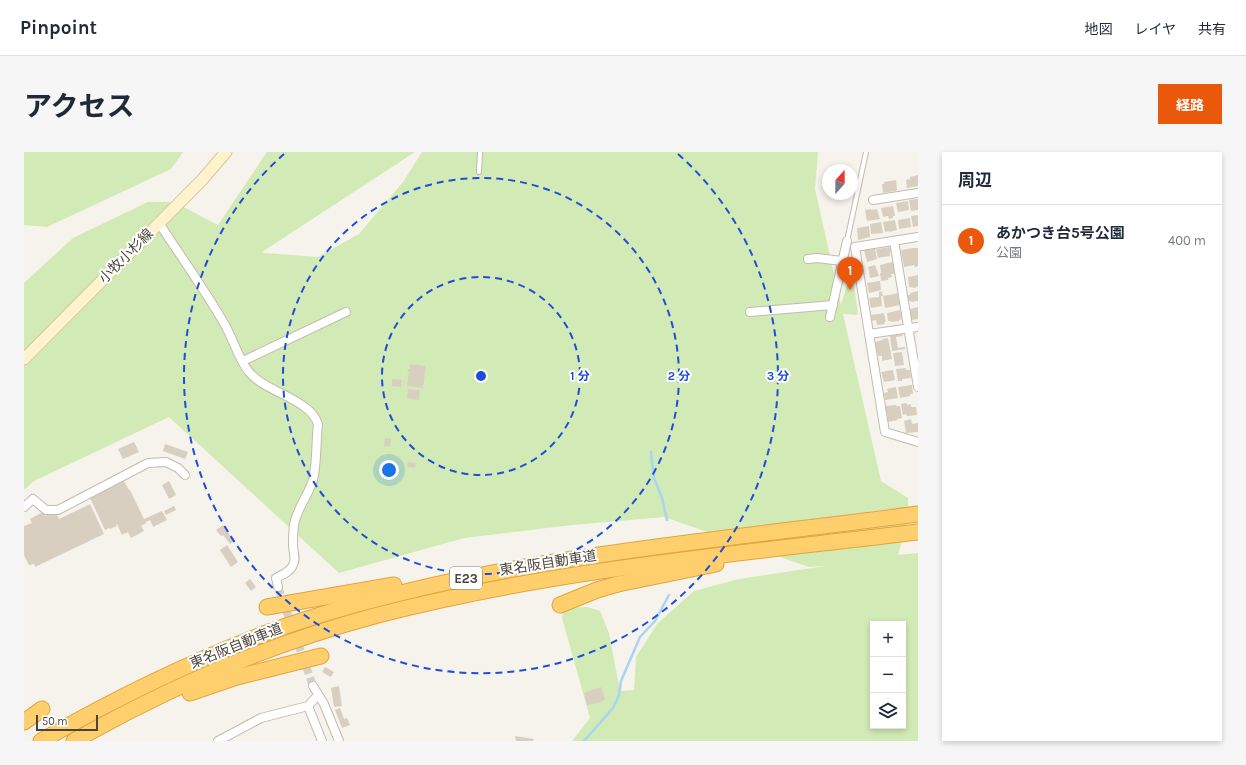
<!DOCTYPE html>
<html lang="ja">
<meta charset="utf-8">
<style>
:root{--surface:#fff;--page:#f6f6f7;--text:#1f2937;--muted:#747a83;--line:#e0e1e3;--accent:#ea580c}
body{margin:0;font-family:Karla,"Noto Sans JP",sans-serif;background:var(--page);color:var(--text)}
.controls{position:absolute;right:12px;bottom:12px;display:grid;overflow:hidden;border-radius:0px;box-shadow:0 2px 6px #0003}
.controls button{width:36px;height:36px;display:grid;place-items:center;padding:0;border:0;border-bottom:1px solid var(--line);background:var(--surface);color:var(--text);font:20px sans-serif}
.compass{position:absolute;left:798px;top:12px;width:36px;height:36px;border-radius:50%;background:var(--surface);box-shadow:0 2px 6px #0003;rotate:21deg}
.scale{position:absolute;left:12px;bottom:10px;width:62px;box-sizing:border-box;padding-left:4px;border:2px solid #4b4439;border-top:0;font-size:11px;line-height:14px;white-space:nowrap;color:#4b4439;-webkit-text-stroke:3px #fff;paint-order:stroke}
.you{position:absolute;left:365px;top:318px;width:14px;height:14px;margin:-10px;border:3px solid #fff;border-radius:50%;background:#1a73e8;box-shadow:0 0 0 6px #1a73e833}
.badge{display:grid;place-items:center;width:26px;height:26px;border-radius:50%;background:var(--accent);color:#fff;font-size:13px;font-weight:700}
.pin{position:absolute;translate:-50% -33px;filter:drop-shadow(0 1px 2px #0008)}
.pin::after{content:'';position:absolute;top:21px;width:14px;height:12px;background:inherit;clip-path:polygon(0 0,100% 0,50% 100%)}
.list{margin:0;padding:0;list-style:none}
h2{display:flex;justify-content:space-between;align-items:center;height:52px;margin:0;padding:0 16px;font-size:17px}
h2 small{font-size:13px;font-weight:400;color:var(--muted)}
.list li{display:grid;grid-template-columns:26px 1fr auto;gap:12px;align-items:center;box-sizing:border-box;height:72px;padding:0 16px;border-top:1px solid var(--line)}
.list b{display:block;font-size:15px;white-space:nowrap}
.list p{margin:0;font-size:13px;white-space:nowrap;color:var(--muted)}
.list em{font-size:13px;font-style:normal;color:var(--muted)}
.icon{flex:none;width:22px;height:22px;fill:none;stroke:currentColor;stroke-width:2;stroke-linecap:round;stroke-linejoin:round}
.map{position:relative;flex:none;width:894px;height:589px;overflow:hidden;border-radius:0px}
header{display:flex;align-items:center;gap:24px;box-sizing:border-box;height:56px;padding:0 20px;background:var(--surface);border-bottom:1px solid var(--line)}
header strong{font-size:19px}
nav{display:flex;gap:22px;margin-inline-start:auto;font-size:14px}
.intro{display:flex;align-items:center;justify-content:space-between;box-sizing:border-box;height:96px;padding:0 24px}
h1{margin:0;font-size:28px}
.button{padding:10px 18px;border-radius:0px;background:var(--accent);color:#fff;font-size:14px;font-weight:700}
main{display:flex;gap:24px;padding:0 24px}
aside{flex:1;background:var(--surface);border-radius:0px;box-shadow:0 2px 6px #0003}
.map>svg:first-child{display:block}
</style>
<header>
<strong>Pinpoint</strong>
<nav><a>地図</a><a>レイヤ</a><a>共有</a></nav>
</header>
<div class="intro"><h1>アクセス</h1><a class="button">経路</a></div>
<main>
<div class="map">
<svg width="894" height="589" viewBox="0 0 894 589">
<rect width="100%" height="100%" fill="#f6f3ec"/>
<g fill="#d2eab5" fill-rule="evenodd">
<path d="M0,0H159L147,17L23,75L0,73Z"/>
<path d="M243,0H391L238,100L241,101L294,105L335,82L379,30L398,0H794L791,37L817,153L828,116L834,163L819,162L857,329L884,346V368L874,403L894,401V589H548L566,566L538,466L539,460L543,456L563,455L576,459L585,481L596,539L610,538L612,505L633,472L670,439L715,427L802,414L785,415L640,365L548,373L440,386L315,421L145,265L10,329L0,338V131L49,86L124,50H150L194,73ZM849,472H879V574H849Z"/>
</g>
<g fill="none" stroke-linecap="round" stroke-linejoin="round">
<g stroke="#a9d4f2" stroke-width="2.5">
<path d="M627,300L630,326L638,346L643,368"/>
<path d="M560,589L589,556L595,543L597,529L616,485L631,469L645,443"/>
</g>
</g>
<g fill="#d8cfc1">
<path d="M894,23V34L883,36L882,28L886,27V25Z"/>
<path d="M872,28L873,38L872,39L859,41L858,32H860V30Z"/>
<path d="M894,47V58L887,59L885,48Z"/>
<path d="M884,49L885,58L874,60L872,51Z"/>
<path d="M869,54L871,64H869V66L865,67L864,64L859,65L857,56Z"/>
<path d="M847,57V58L853,57L856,67L843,69L841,58Z"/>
<path d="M894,63V74L889,75L887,64Z"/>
<path d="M886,66L887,75L875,77L874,68Z"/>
<path d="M871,68L873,78L865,80V79L861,80L859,70Z"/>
<path d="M857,70L859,81L847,82L846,72Z"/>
<path d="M845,74L846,85L834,88L833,76Z"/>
<path d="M867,95L868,99L866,100V104L854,106L852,97Z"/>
<path d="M851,96L853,107L843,110L840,98Z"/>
<path d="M889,96H894V114L891,115L890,113L880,115L877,98Z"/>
<path d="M868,110L870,111L872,122H867L868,125L864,126V128L857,129L856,121H857L856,113Z"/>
<path d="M851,113L855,124L846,126L844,115Z"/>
<path d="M894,123V134L892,135V136L885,135L884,125Z"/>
<path d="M856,129L857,138L845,141L843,131Z"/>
<path d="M858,139L859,144H857L858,154L847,156L845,146L855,145V140Z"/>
<path d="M894,139V149L887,150V149H883V143H886V141Z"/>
<path d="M875,141L876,145H874L876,153L861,156L859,144Z"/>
<path d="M894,155V167L887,168L886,157Z"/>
<path d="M876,158L878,167L875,168V169L867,170V169H864L863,161Z"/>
<path d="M860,161L862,170H860L861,172L853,173L852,168L848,169L847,163Z"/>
<path d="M878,182L879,184L872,185L874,196L881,195V197L868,199L866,184Z"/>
<path d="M864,186L868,207L858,209V204H854L851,190L859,188V187Z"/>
<path d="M878,200L880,213L871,214L869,201Z"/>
<path d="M386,212L402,214L399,236L383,234L385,220L383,219L384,217H386Z"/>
<path d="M882,216V218H886L887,226L878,227V229H874L872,217Z"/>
<path d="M869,218L871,228L860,230L857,220Z"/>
<path d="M368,227L378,228L377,235L368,234Z"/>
<path d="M888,233L889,242H886V244L876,246L874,235Z"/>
<path d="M872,235L874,246L861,248L860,241L864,240L863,237Z"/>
<path d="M384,237L396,238L395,248L383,246Z"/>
<path d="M883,251V253L887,252V255H892L893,263L883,264L882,262L879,263L877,252Z"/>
<path d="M872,253V254H876L878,266L873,267L874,268L864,270L863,260H861V254Z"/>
<path d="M887,267L888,272L894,271V280L882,281L880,269Z"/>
<path d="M361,286L367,287L366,295L360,294Z"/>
<path d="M110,290L115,300L99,307L94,297Z"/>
<path d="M141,292L164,300L161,307L139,299Z"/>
<path d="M384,310L392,311L391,316L383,315Z"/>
<path d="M95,327L97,331L100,329L105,338H106L120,367L138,359L143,368L129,375L126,368L122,370V371L117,374L120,379L107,386L104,380L98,383L93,372L92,373L93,374L86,377L85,376L81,378L66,346L69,345L67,341L72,339L74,342L82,338L80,334L85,332L86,336L92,333L90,329Z"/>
<path d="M145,329L152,343L145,347L138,333Z"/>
<path d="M66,352L80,382L11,415L10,412L5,413L0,403V374L8,371L6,367L19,360L21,364L31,359L35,367Z"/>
<path d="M150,354L152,358L142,363L140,359Z"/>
<path d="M199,373L210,389L206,392L199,383L197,384L192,378Z"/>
<path d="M203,393L214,410L207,415L196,398Z"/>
<path d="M226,427L232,435L227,439L221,431Z"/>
<path d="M301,515L310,520L307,525L298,520Z"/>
<path d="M315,534L318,554L310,555L307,536Z"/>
<path d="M577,535L581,548L577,549V550L563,553L560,541Z"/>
<path d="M316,556L320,567L323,566L326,573L318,576L311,558Z"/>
<path d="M491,584L510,587L509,589H492Z"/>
</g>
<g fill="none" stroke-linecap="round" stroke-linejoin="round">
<path stroke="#d4d0c8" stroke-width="8" stroke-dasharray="8 4" stroke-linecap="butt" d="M254,435L289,534"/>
<defs>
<g id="lane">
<path d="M455,20L456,0"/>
<path d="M823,89L842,0"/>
</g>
<g id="street">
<path d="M849,48L894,41"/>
<path d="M135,71C157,105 181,138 201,173C209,187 215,208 225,220C241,240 286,247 294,272C292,288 293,312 289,328C284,344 273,356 270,373C269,380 269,388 269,395C270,401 272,408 269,413C266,420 258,423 252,426L254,435"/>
<path d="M894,85L831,95L861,280L894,290"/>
<path d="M870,89L894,235"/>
<path d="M784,107L793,106L818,109"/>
<path d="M726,160L809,153"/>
<path d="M806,165L823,89"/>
<path d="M845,182L894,175"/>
<path d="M219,209L322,160"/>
<path d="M0,355L9,347L22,358H34L124,311L142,310L154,316L161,323"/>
<path d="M289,534L300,552L315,589"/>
<path d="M284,554L298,589"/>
<path d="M194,589L237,566L284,554L294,543"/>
</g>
<path id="secondary" d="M0,207L178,28L202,0"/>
<g id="highway">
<path d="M536,453L573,438L594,432L692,412"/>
<path d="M243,455L370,433"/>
<path d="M166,541L213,525L297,504"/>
<path d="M0,570L18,557"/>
<path d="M17,589C90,547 166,510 245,480C289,464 335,451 381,440C549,399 723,385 894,362"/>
<path d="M50,589C145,535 248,491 354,463C531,417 713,402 894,380"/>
</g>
</defs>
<use href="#lane" stroke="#c2bbae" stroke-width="6"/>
<use href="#street" stroke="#c2bbae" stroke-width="10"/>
<use href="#secondary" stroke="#d6c79b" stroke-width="13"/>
<use href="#highway" stroke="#e0a43c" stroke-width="17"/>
<use href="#lane" stroke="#fff" stroke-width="4"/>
<use href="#street" stroke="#fff" stroke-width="8"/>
<use href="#secondary" stroke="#fff3cd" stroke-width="11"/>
<use href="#highway" stroke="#ffcf6e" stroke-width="15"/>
</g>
<g fill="none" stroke="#1d4ed8" stroke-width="2" stroke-dasharray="7 5">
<circle cx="457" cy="224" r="99"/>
<circle cx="457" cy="224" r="198"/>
<path d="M654 2A297 297 0 1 1 260 2"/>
</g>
<g text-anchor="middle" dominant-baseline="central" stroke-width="4" stroke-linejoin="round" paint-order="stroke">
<rect fill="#fff" stroke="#817c74" stroke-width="1" x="426" y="415" width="32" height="22" rx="3"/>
<g font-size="13" font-weight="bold" fill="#4b4439">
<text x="442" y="426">E23</text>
</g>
<g font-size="14" fill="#4b4439" stroke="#fff">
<text transform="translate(102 104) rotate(-45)">小牧小杉線</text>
<text transform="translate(524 411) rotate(-9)">東名阪自動車道</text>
<text transform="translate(212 494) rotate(-22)">東名阪自動車道</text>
</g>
</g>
<circle cx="457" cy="224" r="6" fill="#1d4ed8" stroke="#fff" stroke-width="2"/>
<g font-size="12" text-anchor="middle" font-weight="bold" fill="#1d4ed8" stroke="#fff" stroke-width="4" stroke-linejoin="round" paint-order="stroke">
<text x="556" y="228">1 分</text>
<text x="655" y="228">2 分</text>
<text x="754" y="228">3 分</text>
</g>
</svg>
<div class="controls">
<button>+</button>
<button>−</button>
<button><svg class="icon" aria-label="layers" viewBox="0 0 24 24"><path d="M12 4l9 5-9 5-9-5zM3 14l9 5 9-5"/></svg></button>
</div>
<svg class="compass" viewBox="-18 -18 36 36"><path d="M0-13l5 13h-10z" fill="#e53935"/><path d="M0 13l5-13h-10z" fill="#747a83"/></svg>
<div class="scale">50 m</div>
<div class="you"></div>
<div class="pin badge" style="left:826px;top:138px">1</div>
</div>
<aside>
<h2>周辺<small></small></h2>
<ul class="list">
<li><span class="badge">1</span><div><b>あかつき台5号公園</b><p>公園</p></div><em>400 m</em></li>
</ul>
</aside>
</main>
